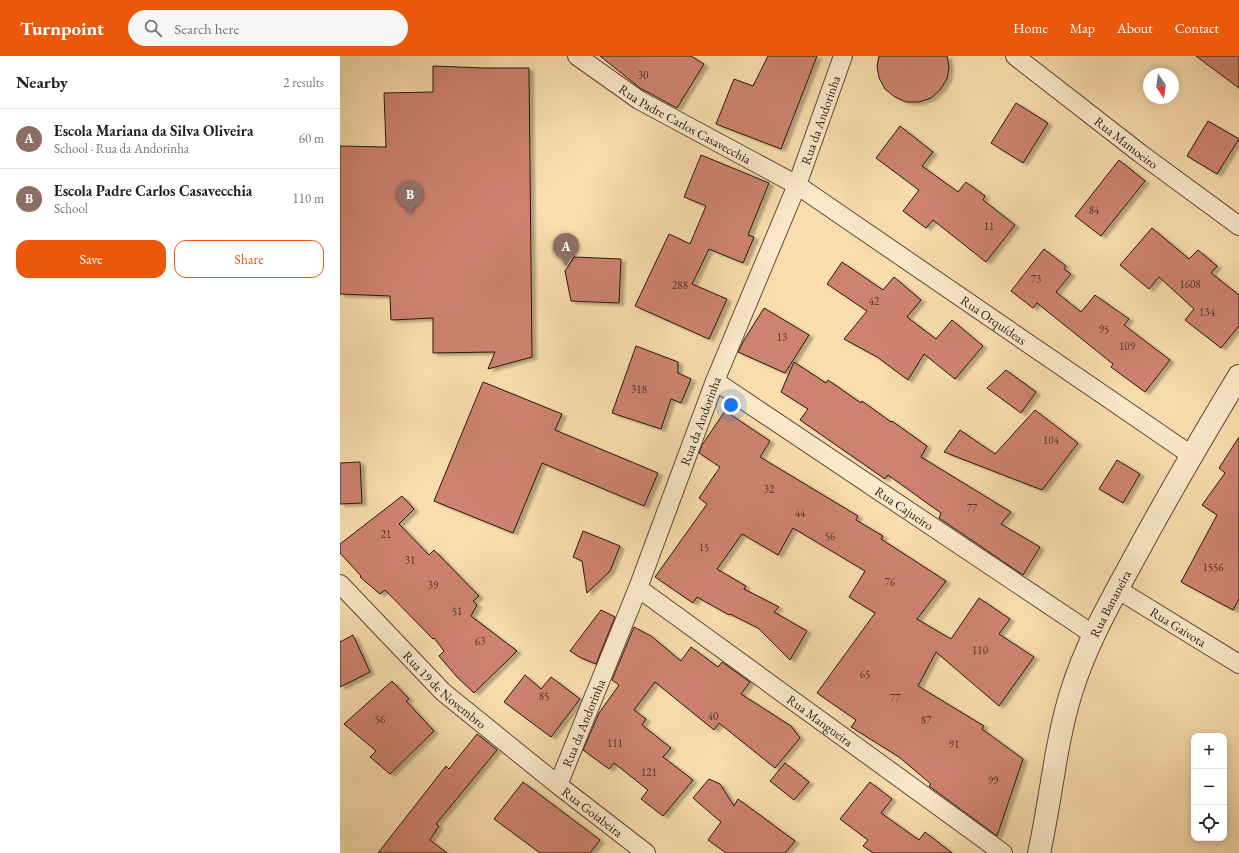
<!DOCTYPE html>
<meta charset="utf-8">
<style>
:root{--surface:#fff;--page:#f6f6f6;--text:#202124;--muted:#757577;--line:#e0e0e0;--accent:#ea580c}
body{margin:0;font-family:"EB Garamond",serif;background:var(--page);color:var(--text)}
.controls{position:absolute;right:12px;bottom:12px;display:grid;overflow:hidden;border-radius:8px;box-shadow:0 2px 10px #0003}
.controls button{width:36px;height:36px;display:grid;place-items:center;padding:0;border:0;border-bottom:1px solid var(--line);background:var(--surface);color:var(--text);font:20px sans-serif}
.compass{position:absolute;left:803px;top:12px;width:36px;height:36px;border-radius:50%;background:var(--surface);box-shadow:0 2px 10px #0003;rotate:167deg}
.you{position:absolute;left:391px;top:349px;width:14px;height:14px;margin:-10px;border:3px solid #fff;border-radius:50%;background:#1a73e8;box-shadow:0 0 0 6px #1a73e833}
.badge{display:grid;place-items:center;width:26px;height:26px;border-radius:50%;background:var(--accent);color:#fff;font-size:13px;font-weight:700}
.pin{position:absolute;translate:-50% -33px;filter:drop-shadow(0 1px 2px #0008)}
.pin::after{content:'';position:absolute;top:21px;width:14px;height:12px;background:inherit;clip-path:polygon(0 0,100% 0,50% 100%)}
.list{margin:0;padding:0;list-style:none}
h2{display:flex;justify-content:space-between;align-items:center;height:52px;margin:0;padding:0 16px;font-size:17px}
h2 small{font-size:13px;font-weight:400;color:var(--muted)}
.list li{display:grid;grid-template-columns:26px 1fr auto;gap:12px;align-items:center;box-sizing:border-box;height:60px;padding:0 16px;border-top:1px solid var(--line)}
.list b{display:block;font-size:15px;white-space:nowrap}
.list p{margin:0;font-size:13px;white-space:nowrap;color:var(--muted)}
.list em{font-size:13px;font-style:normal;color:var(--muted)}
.actions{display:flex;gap:8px;padding:12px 16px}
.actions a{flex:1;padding:9px 0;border:1px solid var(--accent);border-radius:12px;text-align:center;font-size:14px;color:var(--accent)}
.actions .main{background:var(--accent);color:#fff}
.icon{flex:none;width:22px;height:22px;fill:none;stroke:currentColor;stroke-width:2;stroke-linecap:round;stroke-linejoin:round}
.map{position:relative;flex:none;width:899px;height:797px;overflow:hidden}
header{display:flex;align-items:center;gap:24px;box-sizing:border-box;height:56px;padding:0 20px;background:var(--accent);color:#fff}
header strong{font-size:19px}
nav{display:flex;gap:22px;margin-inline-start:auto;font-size:14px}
.search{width:280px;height:36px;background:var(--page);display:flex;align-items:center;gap:10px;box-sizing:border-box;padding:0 14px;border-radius:22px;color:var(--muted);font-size:15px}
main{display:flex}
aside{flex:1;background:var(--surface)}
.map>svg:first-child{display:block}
</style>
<header>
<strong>Turnpoint</strong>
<div class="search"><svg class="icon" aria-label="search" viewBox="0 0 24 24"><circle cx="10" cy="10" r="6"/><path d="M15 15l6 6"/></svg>Search here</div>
<nav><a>Home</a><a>Map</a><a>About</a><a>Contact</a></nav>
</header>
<main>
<aside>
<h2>Nearby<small>2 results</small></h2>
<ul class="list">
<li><span class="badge" style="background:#8d6e63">A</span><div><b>Escola Mariana da Silva Oliveira</b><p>School · Rua da Andorinha</p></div><em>60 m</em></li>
<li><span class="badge" style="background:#8d6e63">B</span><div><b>Escola Padre Carlos Casavecchia</b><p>School</p></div><em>110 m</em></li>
</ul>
<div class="actions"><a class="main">Save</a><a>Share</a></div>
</aside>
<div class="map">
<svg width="899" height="797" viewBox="0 0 899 797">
<defs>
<filter id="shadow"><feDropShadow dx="4.5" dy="2.5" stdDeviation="1" flood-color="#0004"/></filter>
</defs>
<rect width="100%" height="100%" fill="#f9ddad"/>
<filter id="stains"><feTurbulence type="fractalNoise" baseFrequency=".005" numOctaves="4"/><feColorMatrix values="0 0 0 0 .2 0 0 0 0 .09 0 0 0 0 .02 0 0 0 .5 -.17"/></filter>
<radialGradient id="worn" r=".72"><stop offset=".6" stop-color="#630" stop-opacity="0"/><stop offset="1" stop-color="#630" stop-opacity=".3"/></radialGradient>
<g fill="#ce836f" stroke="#271711" filter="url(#shadow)">
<path d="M260,0H351L364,8L337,52L300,32Z"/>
<path d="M428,0H477L441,93L376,68L394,23L413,30Z"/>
<path d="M539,0H607L609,11L607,23L600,34L591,42L579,46H566L555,41L545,33L539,22L537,10Z"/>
<path d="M856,0H899V32Z"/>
<path d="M93,10L144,12H189L192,301L148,313L155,296L93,297V262L51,264L50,240L0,238V90L46,91L44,37L93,36Z"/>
<path d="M676,47L708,67L683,107L651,87Z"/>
<path d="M868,65L899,83L877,118L847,100Z"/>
<path d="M560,70L593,96L582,110L618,136L626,126L645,140L643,144L675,169L646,206L593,164L586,172L563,155L579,134L536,102Z"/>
<path d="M361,99L429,127L408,179L414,181L403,207L369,193L352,228L387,243L369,283L295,250L329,178L350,188L366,150L344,141Z"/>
<path d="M779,104L805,125L761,180L735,160Z"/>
<path d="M812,172L849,203L858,194L877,210L871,217L899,239V270L881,292L845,264L854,253L819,221L809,233L780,209Z"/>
<path d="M704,193L726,210L724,213L731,218L716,236L741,256L755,239L789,263L784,269L830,304L805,336L771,311L773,308L697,247L693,252L671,235Z"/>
<path d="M234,201L281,203L279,247L231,245L225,215Z"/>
<path d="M502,206L543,234L554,221L581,244L567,261L596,283L612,264L643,290L615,323L584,298L568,324L537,301L504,283L527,255L487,228Z"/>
<path d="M424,252L469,279L445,317L398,296L404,284Z"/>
<path d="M296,290L338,306V317L351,323L341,347L331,343L321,373L272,357Z"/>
<path d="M454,306L486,327L488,324L521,347L522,345L551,366L552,365L587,390L581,401L671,456L661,468L700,491L683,519L599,462L601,457L548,419L545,423L460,364L468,353L441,336Z"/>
<path d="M666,314L696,336L681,357L647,332Z"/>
<path d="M143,326L222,358L215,374L318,417L304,450L202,407L173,477L94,445Z"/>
<path d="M695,354L738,387L702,434L604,396L620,374L655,398Z"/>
<path d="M385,355L430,385L420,401L518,460L516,464L543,480L541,483L606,525L577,563L611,583L639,542L670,563L659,578L694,601L659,650L596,596L578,630L644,670L642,673L683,703L657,780L589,730L591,728L559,701L511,671L516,664L477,637L535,557L509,541L525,515L453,472L438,499L402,478L377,513L406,530L404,533L439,551L434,556L467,575L450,604L418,572L390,558L389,559L357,541L353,547L315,521L367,448L359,442L380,411L359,397L362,389Z"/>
<path d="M899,381V543L893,554L841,526L877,459L862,449L885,417L879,412Z"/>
<path d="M777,404L800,418L783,447L759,433Z"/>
<path d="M20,406L22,447L0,448V407Z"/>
<path d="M62,440L74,453L59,468L89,499L94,494L139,540L133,545L137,549L131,560L177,595L134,637L117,621L99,600L104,595L94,582L93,583L45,534L40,538L20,521L21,520L0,497V488Z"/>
<path d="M243,475L280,490L270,515L247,537L242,505L233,501Z"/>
<path d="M261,554L275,561L256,608L241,602L230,595Z"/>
<path d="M294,571L311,580L341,605L351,591L378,611L382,606L410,626L401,638L451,670L460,682L435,712L379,667L374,674L315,626L294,654L306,663L302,669L331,692L323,701L353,724L323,760L301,743L308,734L274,707L269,713L243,694L259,657L279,629L272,624Z"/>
<path d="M13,579L30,616L0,631V586Z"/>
<path d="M185,619L201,633L211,621L240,643L211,681L164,646Z"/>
<path d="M52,625L69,643L66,645L94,675L50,718L30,701L36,695L4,668Z"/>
<path d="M137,678L157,694L96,768L99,770L90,784L107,797H38L106,710L109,713Z"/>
<path d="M445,707L469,726L454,744L430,725Z"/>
<path d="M369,723L380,728L394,750L398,743L455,785L445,797H386L368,784L381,766L353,742Z"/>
<path d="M183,726L260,784L250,797H200L154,763Z"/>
<path d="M530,726L552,743L541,757L579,784L585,776L612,797H533L523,790L528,784L500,763Z"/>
</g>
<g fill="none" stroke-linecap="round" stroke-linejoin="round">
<defs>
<g id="minor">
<path id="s1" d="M237,0L299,44L457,129L851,399"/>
<path id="s2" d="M675,0L801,98L899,170"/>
<path id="s3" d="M375,325L754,579"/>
<path id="s4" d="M0,528L103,636L218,729L306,797"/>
<path id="s5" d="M298,532L663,797"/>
<path id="s6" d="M777,533L899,608"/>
<path id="s7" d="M218,729L298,532L375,325L457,129L503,0"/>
</g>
<g id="tertiary">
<path id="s8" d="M699,797C711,744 715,689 731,637C745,591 769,548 792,506C826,443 862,381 899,320"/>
</g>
</defs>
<use href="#minor" stroke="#5c4838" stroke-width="20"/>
<use href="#tertiary" stroke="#5c4838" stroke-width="24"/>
<use href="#minor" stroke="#fbe9ca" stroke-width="18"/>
<use href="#tertiary" stroke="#fbe9ca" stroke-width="22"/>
</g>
<g text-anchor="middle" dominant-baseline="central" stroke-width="3" stroke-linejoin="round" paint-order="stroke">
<g font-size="11" fill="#513228">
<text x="303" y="19">30</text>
<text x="754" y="154">84</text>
<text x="649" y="170">11</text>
<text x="696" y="223">73</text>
<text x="850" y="228">1608</text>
<text x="340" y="229">288</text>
<text x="534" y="245">42</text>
<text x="867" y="256">134</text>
<text x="764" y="273">95</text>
<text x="442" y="281">13</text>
<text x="787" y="290">109</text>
<text x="299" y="333">318</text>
<text x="711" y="384">104</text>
<text x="429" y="433">32</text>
<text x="632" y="452">77</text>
<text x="460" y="457">44</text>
<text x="46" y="478">21</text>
<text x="490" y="480">56</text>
<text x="364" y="491">15</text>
<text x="70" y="504">31</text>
<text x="873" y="511">1556</text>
<text x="550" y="526">76</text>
<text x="93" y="529">39</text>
<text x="117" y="555">51</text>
<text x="140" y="585">63</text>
<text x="640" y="594">110</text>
<text x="525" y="618">65</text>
<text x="204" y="640">85</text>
<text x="555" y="642">77</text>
<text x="373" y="660">40</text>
<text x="40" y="663">56</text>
<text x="586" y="664">87</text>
<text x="275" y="687">111</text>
<text x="614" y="688">91</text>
<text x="309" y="716">121</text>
<text x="653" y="724">99</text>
</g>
<g font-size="13" fill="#271711" stroke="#fbe9ca">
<text stroke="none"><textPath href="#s7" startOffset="715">Rua da Andorinha</textPath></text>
<text stroke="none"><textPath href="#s1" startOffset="128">Rua Padre Carlos Casavecchia</textPath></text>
<text stroke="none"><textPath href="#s2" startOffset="141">Rua Mamoeiro</textPath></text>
<text stroke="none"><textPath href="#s1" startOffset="494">Rua Orquídeas</textPath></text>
<text stroke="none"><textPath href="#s7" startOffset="391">Rua da Andorinha</textPath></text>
<text stroke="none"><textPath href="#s3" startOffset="228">Rua Cajueiro</textPath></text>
<text stroke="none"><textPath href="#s8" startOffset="261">Rua Bananeira</textPath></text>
<text stroke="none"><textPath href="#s6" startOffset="72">Rua Gaivota</textPath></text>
<text stroke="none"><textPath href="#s4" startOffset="149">Rua 19 de Novembro</textPath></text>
<text stroke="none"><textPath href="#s5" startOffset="225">Rua Mangueira</textPath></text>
<text stroke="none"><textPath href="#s7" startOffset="67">Rua da Andorinha</textPath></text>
<text stroke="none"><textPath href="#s4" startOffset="341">Rua Goiabeira</textPath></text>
</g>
</g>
<rect width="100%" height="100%" filter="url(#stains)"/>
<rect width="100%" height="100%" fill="url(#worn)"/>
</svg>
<div class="controls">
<button>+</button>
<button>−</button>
<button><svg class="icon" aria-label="locate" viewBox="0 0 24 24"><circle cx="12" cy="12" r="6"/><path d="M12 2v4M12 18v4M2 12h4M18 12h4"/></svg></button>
</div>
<svg class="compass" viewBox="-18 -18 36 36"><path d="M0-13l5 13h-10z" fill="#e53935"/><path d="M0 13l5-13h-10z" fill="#757577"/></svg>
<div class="you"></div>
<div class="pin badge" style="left:226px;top:210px;background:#8d6e63">A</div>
<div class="pin badge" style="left:70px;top:158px;background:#8d6e63">B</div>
</div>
</main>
